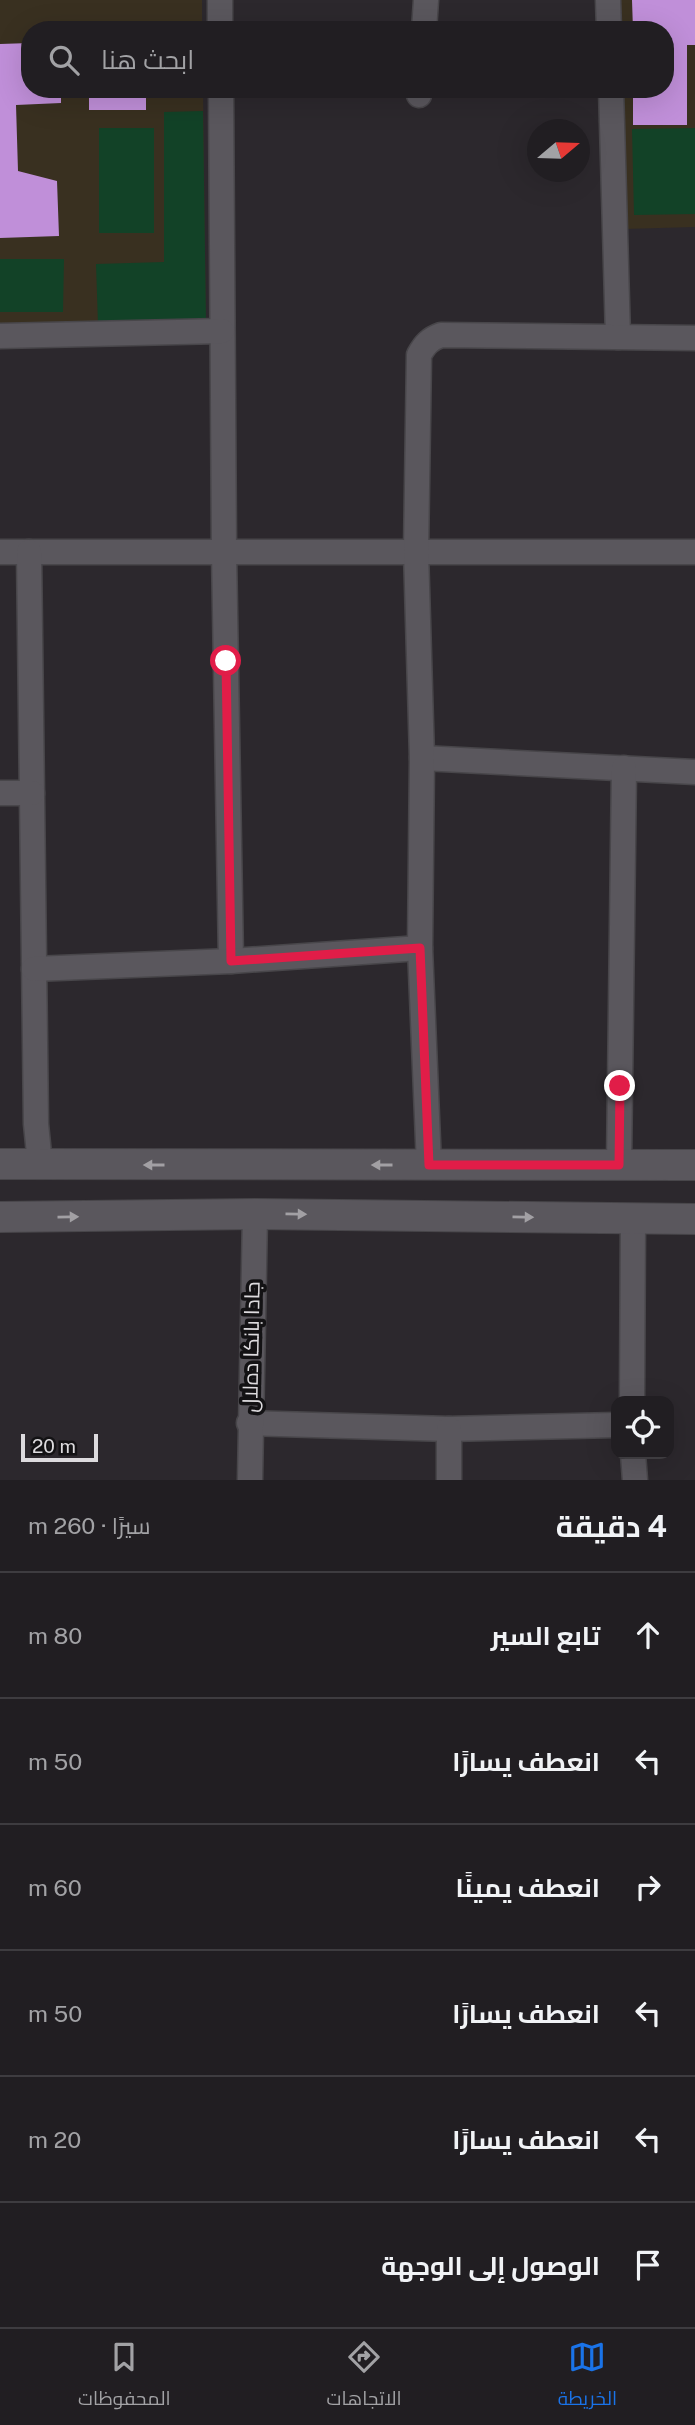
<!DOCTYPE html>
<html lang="ar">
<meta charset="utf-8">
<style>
:root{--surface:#211e22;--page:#2d2b2f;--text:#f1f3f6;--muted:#a2a2a5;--line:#3e3c40;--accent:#1a73e8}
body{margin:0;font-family:"Public Sans",Cairo,sans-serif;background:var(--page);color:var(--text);direction:rtl}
.controls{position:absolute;right:21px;bottom:21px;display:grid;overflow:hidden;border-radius:14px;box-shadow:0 7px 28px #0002}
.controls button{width:63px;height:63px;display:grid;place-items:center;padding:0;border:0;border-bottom:2px solid var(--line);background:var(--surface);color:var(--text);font:35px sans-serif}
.compass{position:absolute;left:527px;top:119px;width:63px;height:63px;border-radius:50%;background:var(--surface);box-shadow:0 7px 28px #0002;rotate:71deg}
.scale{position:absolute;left:21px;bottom:18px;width:77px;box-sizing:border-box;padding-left:7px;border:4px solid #dddbde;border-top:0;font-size:19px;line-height:24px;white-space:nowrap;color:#dddbde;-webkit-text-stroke:5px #131214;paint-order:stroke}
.stop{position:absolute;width:21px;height:21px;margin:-16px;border:5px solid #e11d48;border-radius:50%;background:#fff}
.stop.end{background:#e11d48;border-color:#fff;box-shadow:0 2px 7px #0008}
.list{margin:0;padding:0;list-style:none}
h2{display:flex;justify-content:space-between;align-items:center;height:91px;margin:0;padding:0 28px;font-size:30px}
h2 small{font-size:23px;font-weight:400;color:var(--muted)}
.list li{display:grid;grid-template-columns:46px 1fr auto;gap:21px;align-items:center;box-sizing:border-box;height:126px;padding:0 28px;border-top:2px solid var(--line)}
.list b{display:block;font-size:26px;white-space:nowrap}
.list em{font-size:23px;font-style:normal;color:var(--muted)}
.icon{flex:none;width:38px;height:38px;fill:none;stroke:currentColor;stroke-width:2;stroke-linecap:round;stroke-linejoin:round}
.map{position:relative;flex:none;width:695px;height:1480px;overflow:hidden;direction:ltr}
.search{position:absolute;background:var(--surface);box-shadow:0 7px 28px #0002;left:21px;right:21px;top:21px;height:77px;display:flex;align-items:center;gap:18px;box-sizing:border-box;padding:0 24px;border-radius:28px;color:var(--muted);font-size:26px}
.sheet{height:847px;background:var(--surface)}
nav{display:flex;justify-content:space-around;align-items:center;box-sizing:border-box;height:98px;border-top:2px solid var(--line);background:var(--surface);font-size:19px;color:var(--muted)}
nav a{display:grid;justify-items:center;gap:4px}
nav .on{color:var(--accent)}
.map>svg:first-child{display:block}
</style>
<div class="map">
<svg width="695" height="1480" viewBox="0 0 695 1480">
<rect width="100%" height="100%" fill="#2c282d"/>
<g fill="#393020">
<path d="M0,0H202V30H30V89H203L206,323L0,325Z"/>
<path d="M618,0H695V227L624,229L620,89H665V30H618Z"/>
</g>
<g fill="#124227">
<path d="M203,111L206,323L98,324L96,264L164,262V112Z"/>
<rect x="99" y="128" width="55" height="105"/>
<path d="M695,128V214L634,215L632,129Z"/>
<path d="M0,259H64L63,312H0Z"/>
</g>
<g fill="#c08fd9">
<path d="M632,0H695V45H687V125H633V89H665V30H633Z"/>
<path d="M30,43V89H61V103L16,105L18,171L57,181L59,236L0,238V44Z"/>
<rect x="89" y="89" width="57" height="21"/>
</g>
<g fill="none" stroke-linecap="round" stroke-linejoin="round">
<defs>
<g id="minor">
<path d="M220,0V30"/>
<path d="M608,0L609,30"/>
<path d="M424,30L426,0"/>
<path d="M221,89L224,552L231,961"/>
<path d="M611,89L618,337"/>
<path d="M419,95L420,89"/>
<path d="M0,336L222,331"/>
<path d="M0,552H695"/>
<path d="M29,552L36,1124L40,1164"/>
<path d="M422,758L695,772"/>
<path d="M0,793H32"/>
<path d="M34,969L231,961L420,948"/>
<path d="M429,1165L420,948L422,758L416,552L419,355C425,344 430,339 441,335L695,338"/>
<path d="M619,1165L624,768"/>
<path d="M632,1401L633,1219"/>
<path d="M249,1423L449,1429L616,1425"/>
<path d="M449,1429V1480"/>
<path d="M633,1454L635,1480"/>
<path d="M250,1480L255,1214"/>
</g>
<g id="tertiary">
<path d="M0,1164L695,1165"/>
<path d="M0,1217L255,1214L695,1219"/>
</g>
</defs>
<use href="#minor" stroke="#48464a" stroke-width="27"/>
<use href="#tertiary" stroke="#48464a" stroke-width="32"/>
<use href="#minor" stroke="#5a575d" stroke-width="24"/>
<use href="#tertiary" stroke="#5a575d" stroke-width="30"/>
</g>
<defs><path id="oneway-solid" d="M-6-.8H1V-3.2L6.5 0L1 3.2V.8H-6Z" transform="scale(1.75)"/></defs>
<g fill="#a2a0a4">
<use href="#oneway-solid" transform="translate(154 1165) rotate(-180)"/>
<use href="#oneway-solid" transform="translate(382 1165) rotate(-180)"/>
<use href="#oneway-solid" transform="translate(296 1214) rotate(1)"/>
<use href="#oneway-solid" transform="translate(68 1217) rotate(-1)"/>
<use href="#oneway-solid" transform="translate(523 1217) rotate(1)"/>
</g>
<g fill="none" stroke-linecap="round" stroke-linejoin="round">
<path stroke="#e11d48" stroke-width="9" d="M226,661L231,961L420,948L429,1165H619L620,1086"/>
</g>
<g text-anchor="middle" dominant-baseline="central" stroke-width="7" stroke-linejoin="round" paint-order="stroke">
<g font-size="21" fill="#dddbde" stroke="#131214">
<text transform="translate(251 1347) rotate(-89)">جادا بانكا ده‌لال</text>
</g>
</g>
</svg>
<div class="controls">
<button><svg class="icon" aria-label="locate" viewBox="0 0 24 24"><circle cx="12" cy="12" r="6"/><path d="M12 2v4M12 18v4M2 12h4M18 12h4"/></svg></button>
</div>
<svg class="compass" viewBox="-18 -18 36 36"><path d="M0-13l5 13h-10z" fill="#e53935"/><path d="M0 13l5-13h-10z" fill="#a2a2a5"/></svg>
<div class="scale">20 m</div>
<div class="stop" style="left:226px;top:661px"></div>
<div class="stop end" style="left:620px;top:1086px"></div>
<div class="search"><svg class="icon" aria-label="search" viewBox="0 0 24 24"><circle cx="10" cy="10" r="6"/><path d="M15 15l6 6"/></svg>ابحث هنا</div>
</div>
<section class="sheet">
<h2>4 دقيقة<small>سيرًا · 260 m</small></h2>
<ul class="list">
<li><svg class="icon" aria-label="ahead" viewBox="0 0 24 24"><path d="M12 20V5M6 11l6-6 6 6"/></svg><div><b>تابع السير</b></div><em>80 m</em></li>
<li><svg class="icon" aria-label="left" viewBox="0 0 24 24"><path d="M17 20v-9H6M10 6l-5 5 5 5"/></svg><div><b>انعطف يسارًا</b></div><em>50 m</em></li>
<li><svg class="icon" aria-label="right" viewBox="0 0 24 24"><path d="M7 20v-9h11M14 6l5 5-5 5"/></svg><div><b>انعطف يمينًا</b></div><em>60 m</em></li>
<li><svg class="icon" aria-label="left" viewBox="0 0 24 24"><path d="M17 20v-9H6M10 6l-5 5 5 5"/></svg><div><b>انعطف يسارًا</b></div><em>50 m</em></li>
<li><svg class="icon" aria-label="left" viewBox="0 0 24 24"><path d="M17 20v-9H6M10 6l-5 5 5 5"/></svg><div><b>انعطف يسارًا</b></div><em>20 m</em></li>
<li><svg class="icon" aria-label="arrive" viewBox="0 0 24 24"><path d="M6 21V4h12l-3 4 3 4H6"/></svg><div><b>الوصول إلى الوجهة</b></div></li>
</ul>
</section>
<nav>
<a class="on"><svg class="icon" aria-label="map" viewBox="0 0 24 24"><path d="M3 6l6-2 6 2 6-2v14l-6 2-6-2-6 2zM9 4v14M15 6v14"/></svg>الخريطة</a>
<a><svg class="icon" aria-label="directions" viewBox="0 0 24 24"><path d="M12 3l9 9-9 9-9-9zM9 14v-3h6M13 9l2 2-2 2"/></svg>الاتجاهات</a>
<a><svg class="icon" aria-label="saved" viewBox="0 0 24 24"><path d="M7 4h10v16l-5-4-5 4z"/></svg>المحفوظات</a>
</nav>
